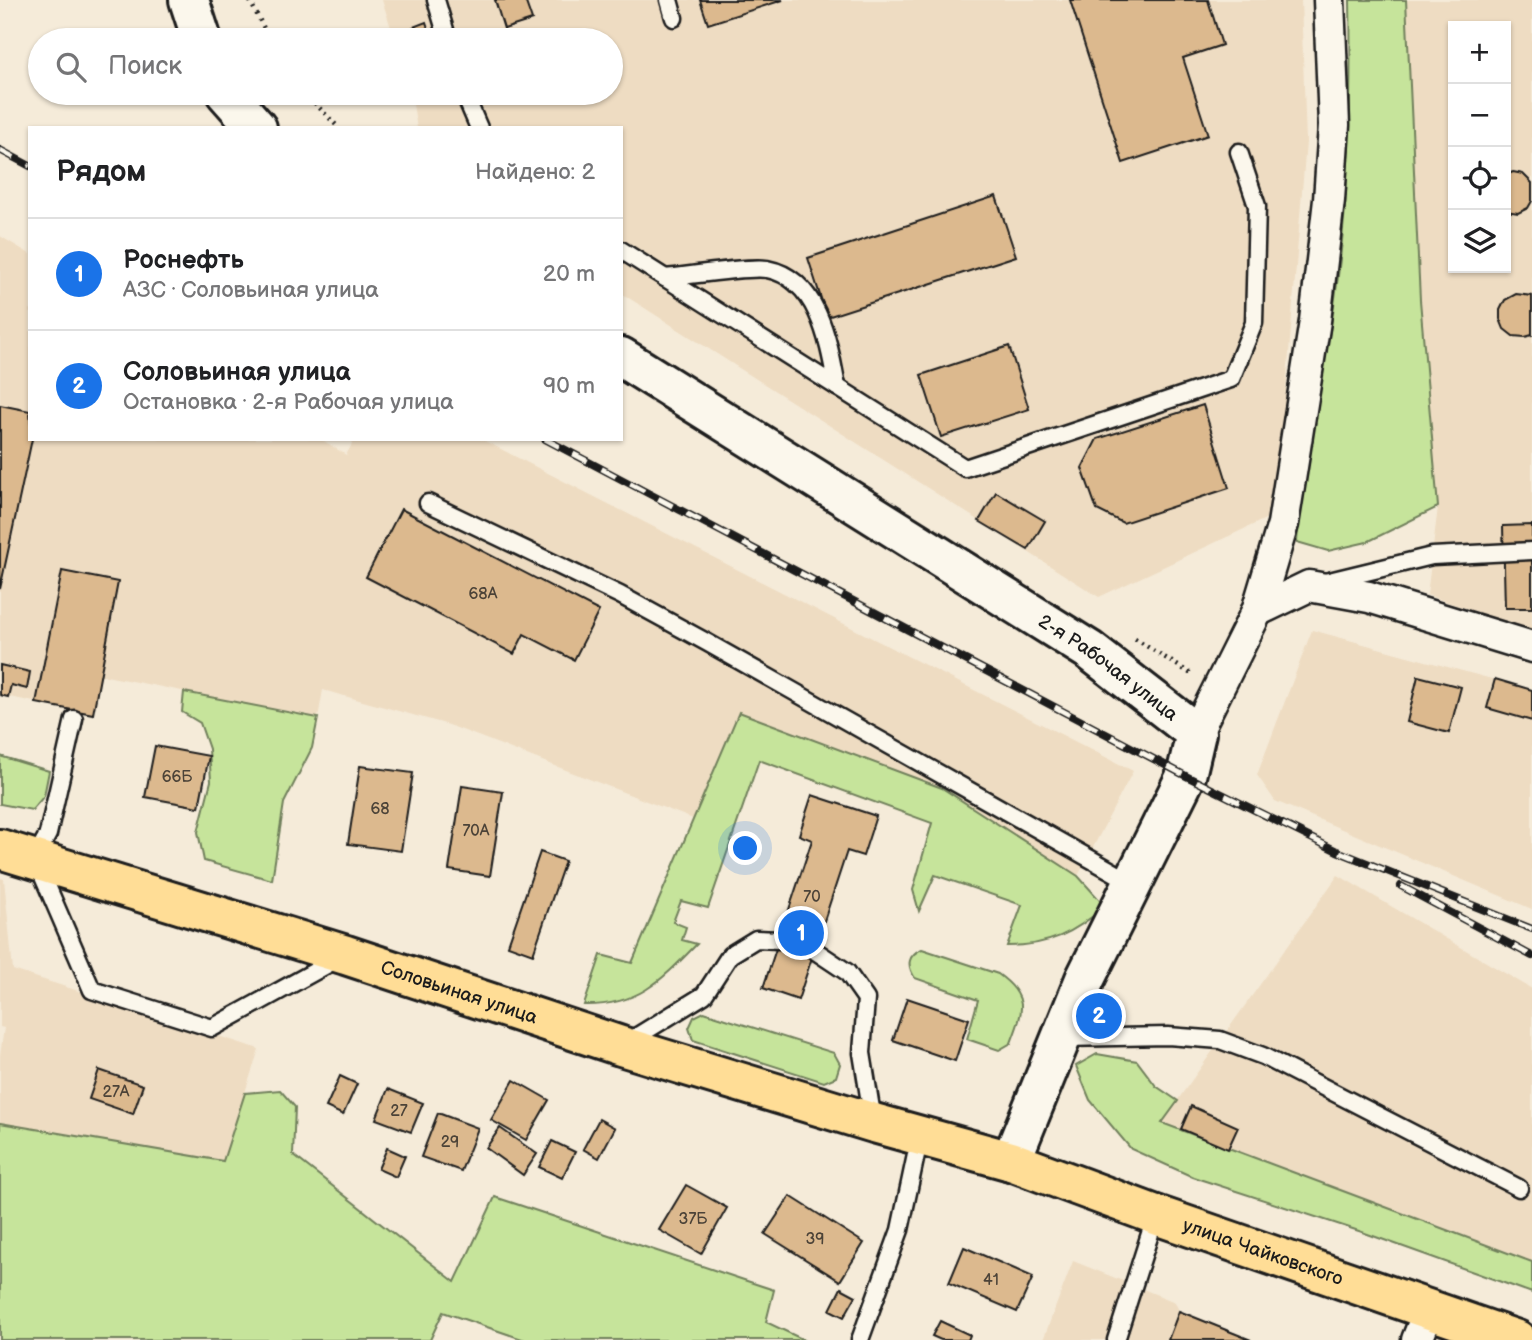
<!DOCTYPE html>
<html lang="ru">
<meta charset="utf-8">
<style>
:root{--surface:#fff;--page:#f2f2f2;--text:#202124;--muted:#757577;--line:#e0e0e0;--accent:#1a73e8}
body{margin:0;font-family:"Balsamiq Sans",sans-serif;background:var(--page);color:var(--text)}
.controls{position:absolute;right:21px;top:21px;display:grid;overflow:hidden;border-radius:0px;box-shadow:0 2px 5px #0004}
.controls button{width:63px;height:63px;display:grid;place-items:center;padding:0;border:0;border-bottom:2px solid var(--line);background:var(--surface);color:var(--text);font:35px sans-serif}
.you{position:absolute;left:746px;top:849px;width:24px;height:24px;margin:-18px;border:5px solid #fff;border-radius:50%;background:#1a73e8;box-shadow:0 0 0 10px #1a73e833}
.badge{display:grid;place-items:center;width:46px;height:46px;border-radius:50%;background:var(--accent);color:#fff;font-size:23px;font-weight:700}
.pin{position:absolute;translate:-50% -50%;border:4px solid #fff;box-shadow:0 2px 7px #0006}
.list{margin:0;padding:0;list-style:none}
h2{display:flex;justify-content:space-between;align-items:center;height:91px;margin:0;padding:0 28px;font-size:30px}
h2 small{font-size:23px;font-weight:400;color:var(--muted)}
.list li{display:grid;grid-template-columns:46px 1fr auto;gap:21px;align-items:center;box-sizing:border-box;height:112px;padding:0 28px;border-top:2px solid var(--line)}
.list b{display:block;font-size:26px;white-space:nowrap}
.list p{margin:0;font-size:23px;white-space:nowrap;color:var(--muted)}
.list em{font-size:23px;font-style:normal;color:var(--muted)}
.icon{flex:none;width:38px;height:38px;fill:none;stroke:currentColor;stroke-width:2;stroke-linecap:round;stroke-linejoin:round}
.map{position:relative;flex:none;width:1532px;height:1340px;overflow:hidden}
.search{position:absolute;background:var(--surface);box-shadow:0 2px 5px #0004;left:28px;top:28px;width:595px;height:77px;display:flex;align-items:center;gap:18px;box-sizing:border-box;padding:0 24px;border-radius:38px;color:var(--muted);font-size:26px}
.panel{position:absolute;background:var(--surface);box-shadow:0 2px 5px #0004;left:28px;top:126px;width:595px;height:315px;border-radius:0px}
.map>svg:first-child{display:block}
</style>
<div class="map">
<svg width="1532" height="1340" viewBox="0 0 1532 1340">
<rect width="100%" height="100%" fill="#f5ebd9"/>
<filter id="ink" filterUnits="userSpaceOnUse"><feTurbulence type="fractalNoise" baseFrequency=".0143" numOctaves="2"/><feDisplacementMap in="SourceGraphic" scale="14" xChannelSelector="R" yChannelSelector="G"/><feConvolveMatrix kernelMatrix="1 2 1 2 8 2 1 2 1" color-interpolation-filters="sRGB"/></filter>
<g filter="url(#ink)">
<g fill="#eedcc2" fill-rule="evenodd">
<path d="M382,0H1301L1306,142L1276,514L1099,597L621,293V128H417L411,93H611V40H395Z"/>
<path d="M1406,0H1532V631L1427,595L1438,507L1420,300ZM1453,26H1506V268H1453Z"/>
<path d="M0,236L30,254V439H321L346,455L355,439H481L1133,771L1078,876L942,788L739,712L693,819L449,725L323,690L318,718L101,675L93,714L0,695Z"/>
<path d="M1312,630L1532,690V909L1275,801L1257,775Z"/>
<path d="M1338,875L1532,989V1262L1162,1122Z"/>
<path d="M0,878L4,879L13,970L259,1049L223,1161L0,1123V1055L4,1028L0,1027Z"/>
<path d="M1073,1261L1175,1302L1179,1311L1251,1340H1043Z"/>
</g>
<g fill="#c6e49b" stroke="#71805c" stroke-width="2">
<path d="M1350,0H1406L1420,300L1438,507L1367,542L1328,551L1297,542C1302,464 1321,389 1333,312C1349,209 1352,104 1350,0Z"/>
<path d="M184,692L318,718L312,748L284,803L272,880L204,861L198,832L211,781L209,749L200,723L182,712Z"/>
<path d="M739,712L942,788L1078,876L1105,906C1075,933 1048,946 1007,946L1022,905L935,875L919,911L913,890L932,823L759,760L708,908L681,901L673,922L686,927L682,940L697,944C661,981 638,1006 584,1005L601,955L632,963Z"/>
<path d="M0,756L49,771L44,796L32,810L0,804Z"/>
<path d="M922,949L998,974C1030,997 1023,1011 1011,1043L999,1050L967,1039L978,1000L915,978C906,965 908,955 922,949Z"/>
<path d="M704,1012L834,1053L840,1064L836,1077L824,1082L693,1040L689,1028L694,1017Z"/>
<path d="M1097,1054L1137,1061L1156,1086L1178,1101L1162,1123L1532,1262V1293L1362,1232L1193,1177L1131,1149L1090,1100L1076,1066Z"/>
<path d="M280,1090L295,1107L293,1155L455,1282L495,1197L774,1290L766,1322L804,1340H525L443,1312L430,1340H0V1123L223,1161L245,1093Z"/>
</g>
<g fill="#dcb98e" stroke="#1c1c1c" stroke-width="2">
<path d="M495,0H525L532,20L504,29Z"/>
<path d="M700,0H783L708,24Z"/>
<path d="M1070,0H1208L1222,45L1183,58L1208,135L1123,163Z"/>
<path d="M426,22L432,40H417L413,27Z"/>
<path d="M1513,172L1523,174L1532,183V201L1528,208L1518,213L1506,211V175Z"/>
<path d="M996,196L1016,256L827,317L808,258Z"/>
<path d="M1516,294L1532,296V335L1525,337L1513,336L1504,329L1500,319V310L1505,300Z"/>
<path d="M1009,346L1029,409L941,437L921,375Z"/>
<path d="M0,405L30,411L32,439L0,589Z"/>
<path d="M1203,405L1229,488L1123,523L1097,510L1082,468L1097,439Z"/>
<path d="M996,492L1045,521L1028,550L979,521Z"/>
<path d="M401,509L599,611L574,660L524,634L514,654L366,577Z"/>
<path d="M1532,525V608H1505L1503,526Z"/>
<path d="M62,571L118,582L93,714L36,703Z"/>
<path d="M0,665L30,672L27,689L11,685L8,697L0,695Z"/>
<path d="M1418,676L1461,687L1449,733L1407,722Z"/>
<path d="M1495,679L1532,690V721L1487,708Z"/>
<path d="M155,746L209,756L199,807L145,797Z"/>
<path d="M360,766L413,773L401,851L348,844Z"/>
<path d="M462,786L503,792L490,876L449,870Z"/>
<path d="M812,795L876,816L863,856L847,851L798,1000L763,988L812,840L799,835Z"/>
<path d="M540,852L565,861L533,954L508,945Z"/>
<path d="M907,998L969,1019L955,1061L893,1040Z"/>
<path d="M99,1070L143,1085L133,1114L89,1099Z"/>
<path d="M340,1076L357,1084L343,1115L326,1107Z"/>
<path d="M514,1080L549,1100L526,1140L491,1120Z"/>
<path d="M388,1089L423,1103L411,1132L376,1119Z"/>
<path d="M1191,1106L1238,1127L1228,1149L1181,1129Z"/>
<path d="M438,1113L478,1128L461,1171L421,1157Z"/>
<path d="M599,1119L615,1128L599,1158L583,1149Z"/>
<path d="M500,1128L537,1154L523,1175L486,1148Z"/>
<path d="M552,1141L575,1152L562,1178L539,1167Z"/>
<path d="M387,1148L405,1156L396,1177L378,1169Z"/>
<path d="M686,1185L727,1208L701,1254L659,1230Z"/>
<path d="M790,1196L864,1243L840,1281L765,1234Z"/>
<path d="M964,1247L1033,1277L1017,1312L949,1283Z"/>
<path d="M841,1288L856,1296L844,1317L830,1310Z"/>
<path d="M1179,1311L1251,1340H1168Z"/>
<path d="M940,1321L970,1335L968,1340H941L932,1336Z"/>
</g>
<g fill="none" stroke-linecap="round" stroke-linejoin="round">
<defs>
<g id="lane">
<path d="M436,0L448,40"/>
<path d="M669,0L674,18"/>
<path d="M464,93L479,128"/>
<path d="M621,250L965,468L1231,379L1254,323L1257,206L1239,152"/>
<path d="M665,278C688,276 748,266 767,269C819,279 829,344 837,387"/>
<path d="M428,503L620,595L708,643L1133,883"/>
<path d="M1325,582L1432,556L1532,551"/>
<path d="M74,719L48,834L35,858L92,990L212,1028L341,957"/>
<path d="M814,950L847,972L866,999L862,1053L873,1121"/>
<path d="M1063,1038L1168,1036L1220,1040L1263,1056L1519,1188"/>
<path d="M626,1043L704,995L730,955L756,939L779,940"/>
<path d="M860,1340L900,1230L920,1136"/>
<path d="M1116,1340L1156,1215"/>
</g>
<g id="street">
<path d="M1257,611L1309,586L1369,597L1532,647"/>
<path d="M1196,733L1257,611L1283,524L1315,321L1329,200L1334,125L1329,0"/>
<path d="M1417,1340L1429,1310"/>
</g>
<g id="secondary">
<path d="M189,0L202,40"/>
<path d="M226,93L257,128"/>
<path id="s1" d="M621,357L1089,650L1196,733L1186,776L1085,979L1011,1161"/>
</g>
<g id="primary">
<path id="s2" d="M0,849L346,955L621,1046L874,1123L1011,1161L1156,1215L1517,1340"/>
</g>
</defs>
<use href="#lane" stroke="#1c1c1c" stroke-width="21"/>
<use href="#street" stroke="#1c1c1c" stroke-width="35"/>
<use href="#secondary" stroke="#1c1c1c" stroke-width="44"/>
<use href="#primary" stroke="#1c1c1c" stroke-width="44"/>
<g stroke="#1c1c1c" stroke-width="4.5" stroke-dasharray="2 5" stroke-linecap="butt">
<path d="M250,1L270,40"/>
<path d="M305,93L339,128"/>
<path d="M1135,639L1193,675"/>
</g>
<use href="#lane" stroke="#fbf7ec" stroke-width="16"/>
<use href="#street" stroke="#fbf7ec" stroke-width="30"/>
<use href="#secondary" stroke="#fbf7ec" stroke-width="38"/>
<use href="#primary" stroke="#ffdd96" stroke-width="38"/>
<defs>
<g id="rail">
<path d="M0,150L30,166"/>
<path d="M545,439L1186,776L1337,851L1532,929"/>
<path d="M1401,886L1532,956"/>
</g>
</defs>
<use href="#rail" stroke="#1c1c1c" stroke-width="8"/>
<use href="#rail" stroke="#fbf7ec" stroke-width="5" stroke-dasharray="16" stroke-linecap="butt"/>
</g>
</g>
<g text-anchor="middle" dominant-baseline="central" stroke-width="5" stroke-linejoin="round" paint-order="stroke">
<g font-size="16" fill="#4c4338">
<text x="483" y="594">68А</text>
<text x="177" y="777">66Б</text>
<text x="380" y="809">68</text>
<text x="476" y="831">70А</text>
<text x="812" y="897">70</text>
<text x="116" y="1092">27А</text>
<text x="399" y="1111">27</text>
<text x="450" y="1142">29</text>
<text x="693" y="1219">37Б</text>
<text x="815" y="1239">39</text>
<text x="991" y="1280">41</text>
</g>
<g font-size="19" fill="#1c1c1c" stroke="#fbf7ec">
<text stroke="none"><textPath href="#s1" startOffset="578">2-я Рабочая улица</textPath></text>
<text stroke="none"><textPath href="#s2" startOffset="481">Соловьиная улица</textPath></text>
<text stroke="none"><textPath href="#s2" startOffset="1326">улица Чайковского</textPath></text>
</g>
</g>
</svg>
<div class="controls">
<button>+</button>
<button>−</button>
<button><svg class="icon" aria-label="locate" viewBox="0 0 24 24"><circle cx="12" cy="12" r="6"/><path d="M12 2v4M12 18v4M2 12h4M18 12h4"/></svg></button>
<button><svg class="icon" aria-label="layers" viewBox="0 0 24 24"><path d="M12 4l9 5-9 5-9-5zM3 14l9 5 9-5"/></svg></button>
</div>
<div class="you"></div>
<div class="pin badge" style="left:801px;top:933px">1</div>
<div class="pin badge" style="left:1099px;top:1016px">2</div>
<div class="search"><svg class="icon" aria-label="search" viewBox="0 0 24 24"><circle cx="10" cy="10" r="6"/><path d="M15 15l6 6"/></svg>Поиск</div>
<section class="panel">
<h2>Рядом<small>Найдено: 2</small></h2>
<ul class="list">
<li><span class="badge">1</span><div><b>Роснефть</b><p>АЗС · Соловьиная улица</p></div><em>20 m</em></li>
<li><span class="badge">2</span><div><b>Соловьиная улица</b><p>Остановка · 2-я Рабочая улица</p></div><em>90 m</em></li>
</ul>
</section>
</div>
